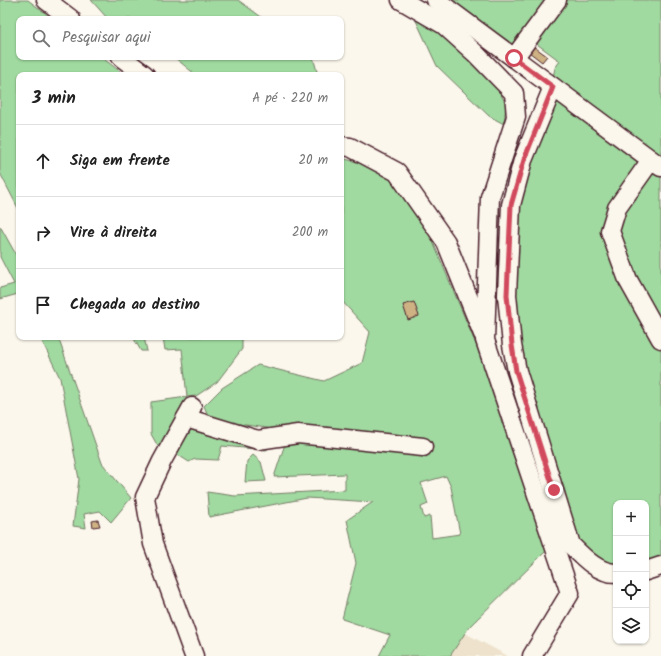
<!DOCTYPE html>
<html lang="pt">
<meta charset="utf-8">
<style>
:root{--surface:#fff;--page:#f2f2f2;--text:#222;--muted:#767676;--line:#e0e0e0}
body{margin:0;font-family:Kalam,sans-serif;background:var(--page);color:var(--text)}
.controls{position:absolute;right:12px;bottom:12px;display:grid;overflow:hidden;border-radius:8px;box-shadow:0 1px 3px #0004}
.controls button{width:36px;height:36px;display:grid;place-items:center;padding:0;border:0;border-bottom:1px solid var(--line);background:var(--surface);color:var(--text);font:20px sans-serif}
.stop{position:absolute;width:12px;height:12px;margin:-9px;border:3px solid #d1495b;border-radius:50%;background:#fff}
.stop.end{background:#d1495b;border-color:#fff;box-shadow:0 1px 4px #0008}
.list{margin:0;padding:0;list-style:none}
h2{display:flex;justify-content:space-between;align-items:center;height:52px;margin:0;padding:0 16px;font-size:17px}
h2 small{font-size:13px;font-weight:400;color:var(--muted)}
.list li{display:grid;grid-template-columns:26px 1fr auto;gap:12px;align-items:center;box-sizing:border-box;height:72px;padding:0 16px;border-top:1px solid var(--line)}
.list b{display:block;font-size:15px;white-space:nowrap}
.list em{font-size:13px;font-style:normal;color:var(--muted)}
.icon{flex:none;width:22px;height:22px;fill:none;stroke:currentColor;stroke-width:2;stroke-linecap:round;stroke-linejoin:round}
.map{position:relative;flex:none;width:661px;height:656px;overflow:hidden}
.search{position:absolute;background:var(--surface);box-shadow:0 1px 3px #0004;left:16px;top:16px;width:328px;height:44px;display:flex;align-items:center;gap:10px;box-sizing:border-box;padding:0 14px;border-radius:8px;color:var(--muted);font-size:15px}
.panel{position:absolute;background:var(--surface);box-shadow:0 1px 3px #0004;left:16px;top:72px;width:328px;height:268px;border-radius:8px}
.map>svg:first-child{display:block}
</style>
<div class="map">
<svg width="661" height="656" viewBox="0 0 661 656">
<rect width="100%" height="100%" fill="#fbf7ec"/>
<filter id="ink" filterUnits="userSpaceOnUse"><feTurbulence type="fractalNoise" baseFrequency=".025" numOctaves="2"/><feDisplacementMap in="SourceGraphic" scale="8" xChannelSelector="R" yChannelSelector="G"/><feConvolveMatrix kernelMatrix="1 2 1 2 8 2 1 2 1" color-interpolation-filters="sRGB"/></filter>
<g filter="url(#ink)">
<path fill="#eee2cc" d="M465,633L508,656H450Z"/>
<g fill="#a0daa0" stroke="#757c66" fill-rule="evenodd">
<path d="M0,0H28L53,19H19V57H101L125,75H19V210L0,173Z"/>
<path d="M91,0H238L264,19H108Z"/>
<path d="M444,0H554L518,49Z"/>
<path d="M559,0H661V161L553,77L555,68L560,61L530,39Z"/>
<path d="M413,14L444,37L491,76L506,104L504,124L489,116L437,66Z"/>
<path d="M174,57H313L318,75H196Z"/>
<path d="M556,92L648,160L608,219L661,341V563L646,567V503H616V568H609L573,540L524,379L513,307L516,189Z"/>
<path d="M341,158L385,169L418,206L477,347L546,551L469,627L450,656H379L390,635L342,619L356,563L347,520L373,502L307,498L209,517L207,492L235,496L345,490V474L274,477L286,441L267,428L210,420L204,406L222,388L258,365L324,381L362,363L370,332L341,300ZM446,476L451,487L460,534L432,538L430,516L424,518L421,507L428,504L421,483Z"/>
<path d="M652,167L661,174V335L619,249L617,219Z"/>
<path d="M0,226L19,260V295L18,294L0,299V288L14,284L0,257Z"/>
<path d="M40,337H58L102,463L131,498L111,522L100,511L84,514L86,528L73,526L79,479L60,378Z"/>
<path d="M133,337H144L147,351H141Z"/>
<path d="M163,337H242V349L217,382L196,396L187,397L180,414L160,450L151,434V402L187,397L182,349L165,350Z"/>
<path d="M199,425L273,446L266,450L222,446L218,460L195,459L189,462L175,453L181,435Z"/>
<path d="M253,455L261,462L266,481L245,482L247,461Z"/>
</g>
<g fill="#ceb283" stroke="#4a1f2b">
<path d="M533,46L547,56L542,62L529,52Z"/>
<path d="M414,302L419,316L408,320L403,305Z"/>
<path d="M98,520L100,526L93,527L92,521Z"/>
</g>
<g fill="none" stroke-linecap="round" stroke-linejoin="round">
<defs>
<g id="minor">
<path d="M46,0L71,19"/>
<path d="M401,0L444,25L475,53L514,93L516,117L490,197L485,340L570,593L532,656"/>
<path d="M436,0L661,167"/>
<path d="M121,57L145,75"/>
<path d="M514,58L557,0"/>
<path d="M553,87L523,160L511,205L507,295L512,345L517,371L571,545C583,557 598,573 616,573"/>
<path d="M341,146L350,147L397,172L446,242L483,334"/>
<path d="M651,160L617,208L610,231L628,280L661,339"/>
<path d="M192,407L162,461L145,497L153,544L194,656"/>
<path d="M186,418L258,440L298,434L423,447"/>
<path d="M646,571L661,566"/>
</g>
</defs>
<use href="#minor" stroke="#4a1f2b" stroke-width="21"/>
<use href="#minor" stroke="#fbf7ec" stroke-width="18"/>
</g>
</g>
<g fill="none" stroke-linecap="round" stroke-linejoin="round" filter="url(#ink)">
<path stroke="#d1495b" stroke-width="5" d="M514,58L553,87L524,160L511,205L507,295L512,345L516,371L554,490"/>
</g>
</svg>
<div class="controls">
<button>+</button>
<button>−</button>
<button><svg class="icon" aria-label="locate" viewBox="0 0 24 24"><circle cx="12" cy="12" r="6"/><path d="M12 2v4M12 18v4M2 12h4M18 12h4"/></svg></button>
<button><svg class="icon" aria-label="layers" viewBox="0 0 24 24"><path d="M12 4l9 5-9 5-9-5zM3 14l9 5 9-5"/></svg></button>
</div>
<div class="stop" style="left:514px;top:58px"></div>
<div class="stop end" style="left:554px;top:490px"></div>
<div class="search"><svg class="icon" aria-label="search" viewBox="0 0 24 24"><circle cx="10" cy="10" r="6"/><path d="M15 15l6 6"/></svg>Pesquisar aqui</div>
<section class="panel">
<h2>3 min<small>A pé · 220 m</small></h2>
<ul class="list">
<li><svg class="icon" aria-label="ahead" viewBox="0 0 24 24"><path d="M12 20V5M6 11l6-6 6 6"/></svg><div><b>Siga em frente</b></div><em>20 m</em></li>
<li><svg class="icon" aria-label="right" viewBox="0 0 24 24"><path d="M7 20v-9h11M14 6l5 5-5 5"/></svg><div><b>Vire à direita</b></div><em>200 m</em></li>
<li><svg class="icon" aria-label="arrive" viewBox="0 0 24 24"><path d="M6 21V4h12l-3 4 3 4H6"/></svg><div><b>Chegada ao destino</b></div></li>
</ul>
</section>
</div>
